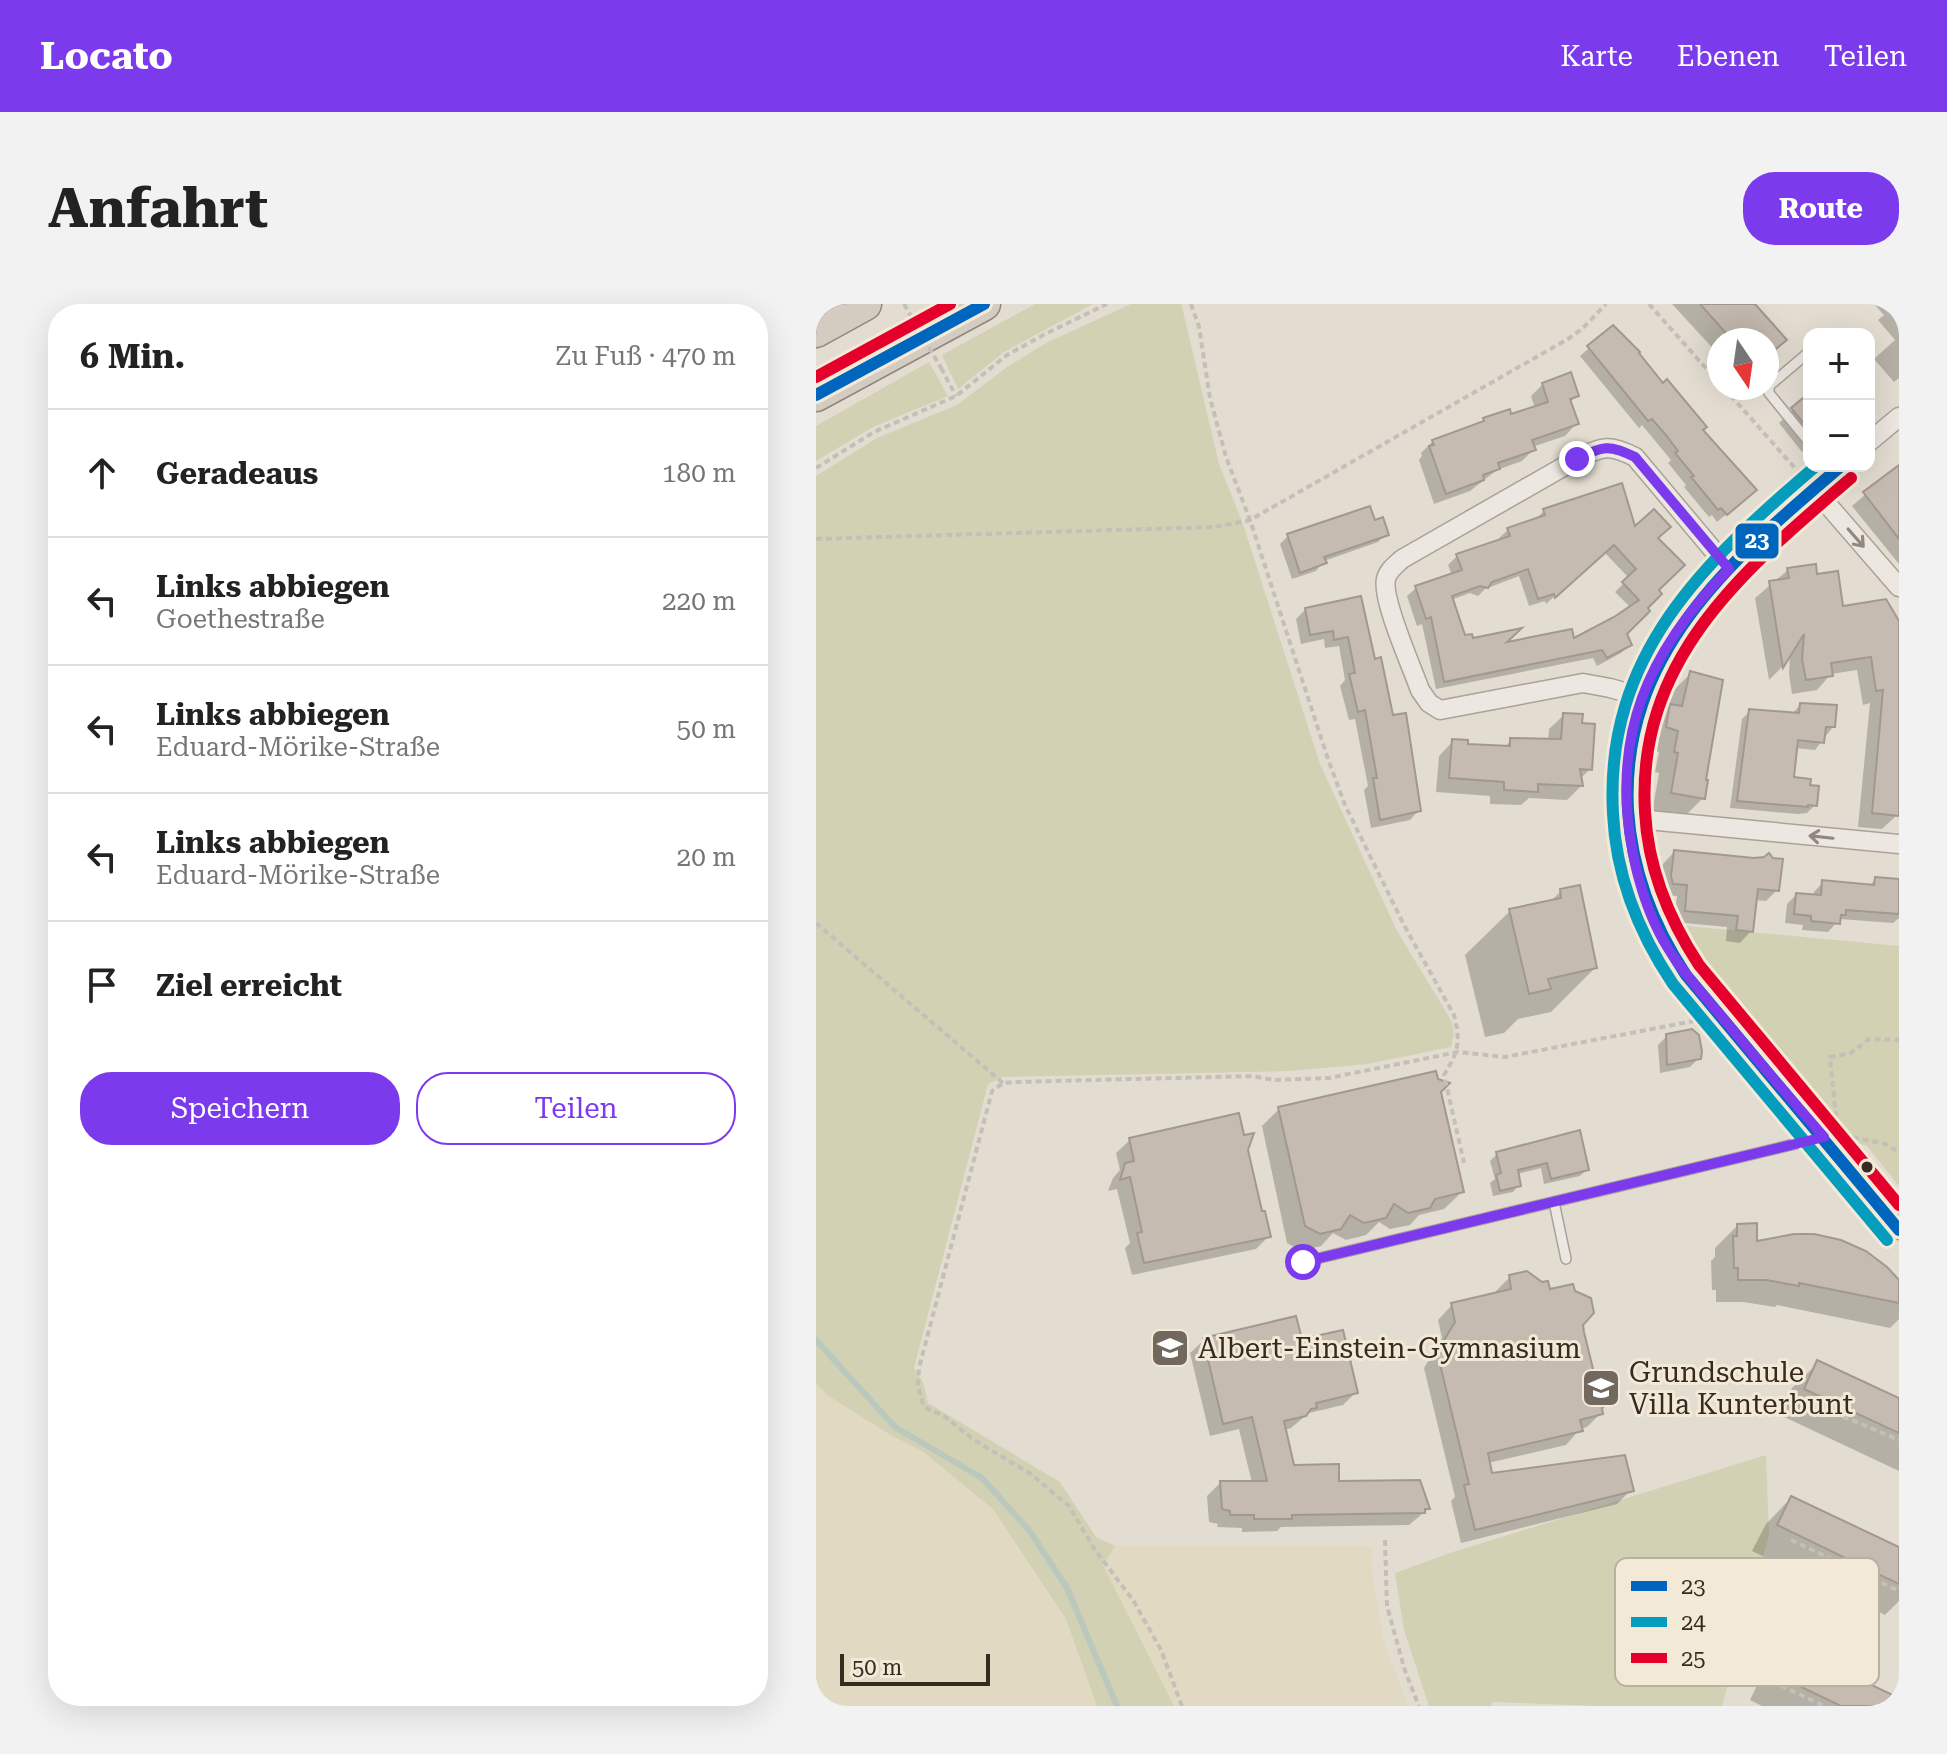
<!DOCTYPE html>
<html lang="de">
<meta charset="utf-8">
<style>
:root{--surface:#fff;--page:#f2f2f2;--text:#222;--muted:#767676;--line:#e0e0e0;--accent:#7c3aed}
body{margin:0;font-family:"Roboto Serif",serif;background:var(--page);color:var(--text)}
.controls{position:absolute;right:24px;top:24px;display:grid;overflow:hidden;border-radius:16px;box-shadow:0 8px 32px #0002}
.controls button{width:72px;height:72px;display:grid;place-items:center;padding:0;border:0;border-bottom:2px solid var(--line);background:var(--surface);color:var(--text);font:40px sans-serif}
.compass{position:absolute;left:891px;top:24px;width:72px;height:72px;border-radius:50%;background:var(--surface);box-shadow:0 8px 32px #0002;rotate:167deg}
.scale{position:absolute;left:24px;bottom:20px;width:150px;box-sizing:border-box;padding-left:8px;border:4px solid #372a21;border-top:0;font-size:22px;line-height:28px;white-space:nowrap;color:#372a21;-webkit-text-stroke:6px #f3e9d7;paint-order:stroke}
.stop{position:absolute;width:24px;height:24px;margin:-18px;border:6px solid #7c3aed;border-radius:50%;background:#fff}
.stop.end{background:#7c3aed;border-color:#fff;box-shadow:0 2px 8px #0008}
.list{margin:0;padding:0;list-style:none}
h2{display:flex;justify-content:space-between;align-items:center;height:104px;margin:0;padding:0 32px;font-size:34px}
h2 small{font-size:26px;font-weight:400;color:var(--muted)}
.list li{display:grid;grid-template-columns:52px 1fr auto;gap:24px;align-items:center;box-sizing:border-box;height:128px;padding:0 32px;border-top:2px solid var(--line)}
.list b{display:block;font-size:30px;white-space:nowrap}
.list p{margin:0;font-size:26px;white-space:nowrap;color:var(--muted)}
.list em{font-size:26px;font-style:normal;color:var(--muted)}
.actions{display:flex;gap:16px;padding:24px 32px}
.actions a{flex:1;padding:18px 0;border:2px solid var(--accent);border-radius:32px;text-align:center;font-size:28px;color:var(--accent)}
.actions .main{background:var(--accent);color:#fff}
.icon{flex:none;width:44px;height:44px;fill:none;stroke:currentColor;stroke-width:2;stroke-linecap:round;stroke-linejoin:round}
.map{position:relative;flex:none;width:1083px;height:1402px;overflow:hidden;border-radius:32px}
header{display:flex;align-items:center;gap:48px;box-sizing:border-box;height:112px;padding:0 40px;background:var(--accent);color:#fff}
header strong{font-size:38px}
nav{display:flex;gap:44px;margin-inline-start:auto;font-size:28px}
.intro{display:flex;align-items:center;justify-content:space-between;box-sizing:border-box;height:192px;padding:0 48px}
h1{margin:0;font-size:56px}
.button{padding:20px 36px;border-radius:32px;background:var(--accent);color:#fff;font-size:28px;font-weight:700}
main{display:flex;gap:48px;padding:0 48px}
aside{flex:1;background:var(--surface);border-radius:32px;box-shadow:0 8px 32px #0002}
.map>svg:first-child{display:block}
</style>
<header>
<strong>Locato</strong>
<nav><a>Karte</a><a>Ebenen</a><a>Teilen</a></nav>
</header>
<div class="intro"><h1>Anfahrt</h1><a class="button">Route</a></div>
<main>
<aside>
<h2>6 Min.<small>Zu Fuß · 470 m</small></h2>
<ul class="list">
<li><svg class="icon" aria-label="ahead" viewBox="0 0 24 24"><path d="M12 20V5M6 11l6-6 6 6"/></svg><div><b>Geradeaus</b></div><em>180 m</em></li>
<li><svg class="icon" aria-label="left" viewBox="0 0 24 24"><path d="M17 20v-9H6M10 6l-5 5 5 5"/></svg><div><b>Links abbiegen</b><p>Goethestraße</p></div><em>220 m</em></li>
<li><svg class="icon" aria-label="left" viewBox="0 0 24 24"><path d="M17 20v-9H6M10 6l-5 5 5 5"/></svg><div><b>Links abbiegen</b><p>Eduard-Mörike-Straße</p></div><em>50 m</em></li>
<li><svg class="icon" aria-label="left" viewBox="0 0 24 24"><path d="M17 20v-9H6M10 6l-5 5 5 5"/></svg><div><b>Links abbiegen</b><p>Eduard-Mörike-Straße</p></div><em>20 m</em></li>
<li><svg class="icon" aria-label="arrive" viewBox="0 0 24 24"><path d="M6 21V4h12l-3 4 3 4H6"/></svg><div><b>Ziel erreicht</b></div></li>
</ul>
<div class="actions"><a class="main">Speichern</a><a>Teilen</a></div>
</aside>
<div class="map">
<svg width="1083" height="1402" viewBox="0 0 1083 1402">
<rect width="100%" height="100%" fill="#e3dcd0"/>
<g fill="#e1d9c2">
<path d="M0,1079L11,1091L73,1130L106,1147L177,1205L250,1315L281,1402H0Z"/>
<path d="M299,1242H555L557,1276L568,1337L592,1402H358L287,1260Z"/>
</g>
<g fill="#d2d1b4">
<path d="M219,0H277L188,48L142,85L126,51Z"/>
<path d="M315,0H365L366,3L403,160L427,220L504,460L580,625L636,718L638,730L635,743L551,760L474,767L187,773L172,780L98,1064L107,1078L112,1099L244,1178L280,1233L299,1242L287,1261L358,1402H281L250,1315L177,1205L106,1147L73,1130L11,1091L0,1079V172L61,134L141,101L191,63L230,39Z"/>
<path d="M113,58L132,92L57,123L0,157V122Z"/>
<path d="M860,621L1083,642V882L1051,842L1029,835L888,663Z"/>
<path d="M950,1151L953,1231L906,1402H784L676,1398L675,1402H613L588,1326L579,1269L637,1248Z"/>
</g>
<g fill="#0003" fill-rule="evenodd">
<path d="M856,0H937L968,35L951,51V36H903V51Z"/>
<path d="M1058,0H1083V74L1078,78L1058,55L1079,36L1062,16L1068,11Z"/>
<path d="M773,44L884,127L930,194L901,218L896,211L893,213L868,183L870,181L852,159L855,156L826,121L823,124L764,52Z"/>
<path d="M727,80L761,92L753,99L760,120L749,132L716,143L717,146L706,157L681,166L654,187L618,200L603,156L606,152L605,149L617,137L662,122L668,116L694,112L719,104L715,92Z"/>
<path d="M993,92V142L986,148L963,119Z"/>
<path d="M1083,162V260L1036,202Z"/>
<path d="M553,205L558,219L570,230L562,238L508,257L500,267L476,275L464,240L472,232Z"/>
<path d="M728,207L818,226L840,235L841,286L808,330L814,340L805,349L781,362L777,354L620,385L606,320L601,322L591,292L600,284L636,271L632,261L641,252L684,237L683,234L692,226L720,215ZM788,248L813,274L799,288L815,304L756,337L685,341L648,333L635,296L654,289L662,292L669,285L703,272L713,302L729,297L730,300Z"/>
<path d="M972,266L1000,272L1026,304L1083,323V488L1081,511L1066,525L1042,523L1054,399L1047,401L1041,366L1015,370L1001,386L976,390L973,370L974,349L966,363L953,376L939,294Z"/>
<path d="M544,295L558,357L603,506L594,516L555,524L548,486L552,482L539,415L533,416L524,382L529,376L523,342L509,344L508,335L485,340L480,315L490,305Z"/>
<path d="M874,370L887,494L866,515L836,509L843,469L839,468L843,448L830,443L834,423L850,406L854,390Z"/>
<path d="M984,401L1017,423L999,446L979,444L976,475L999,501L991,509L982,510L914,504L926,415L934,407L975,411Z"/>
<path d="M748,411L774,465L764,475L765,482L751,496L713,494L705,501L674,500V492L620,488L623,452L637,437L650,442L688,444L695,436L732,437L733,425Z"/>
<path d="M858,548L961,586L950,597L938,596L935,627L924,639L910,637L911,623L858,618L861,592L846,591L844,585L847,560Z"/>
<path d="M1060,575L1083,577V614L1077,619L1024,615L1012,628L986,626L987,621L969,619L971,600L980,591L997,593L998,588L1007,578L1052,583Z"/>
<path d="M745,587L779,664L735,708L702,715L688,729L669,733L649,651L694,607L733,599Z"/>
<path d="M851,732L883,754L874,763L844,769L842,741Z"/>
<path d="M620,776L646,888L628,905L603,911L594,921L574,925L563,918L550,931L530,936L517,929L505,942L485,947L471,939L446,822L463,805Z"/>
<path d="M314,836L430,846L445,910L453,932L440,945L316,971L309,944L314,939L301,885L292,887L297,874L304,866L300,849Z"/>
<path d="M681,850L771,865L764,872L728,880L725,864L701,870L703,881L697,888L677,892L674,879L679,875L674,857Z"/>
<path d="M921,922L939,939L1083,981V1015L1074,1024L961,1001L959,1003L927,998H900V986H896L895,957L899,953V944Z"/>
<path d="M694,973L733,988L765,1021L785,1109L771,1123L764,1125L750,1141L672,1159L674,1171L815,1186L801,1200L645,1239L635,1197L639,1193L608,1064L626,1034L622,1016L636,1001L680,991L679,988Z"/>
<path d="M388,1036L484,1038L540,1088L527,1101L493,1109L475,1124L468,1126L476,1163L521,1179L612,1205L593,1221L465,1223L461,1227L426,1228V1224L401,1223L402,1220L393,1218L391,1192L404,1179H436L423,1125L394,1132L374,1049Z"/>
<path d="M1002,1059L1083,1096V1167L964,1111L976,1084Z"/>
<path d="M975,1194L1083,1245V1297L1069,1311L936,1247L950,1220Z"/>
<path d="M973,1343L1083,1396V1402H946L934,1396L947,1369Z"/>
</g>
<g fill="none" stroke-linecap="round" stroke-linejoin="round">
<path stroke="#bac8be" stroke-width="6" d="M0,1036L79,1123L166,1174L213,1226L251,1284L301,1402"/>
</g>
<g fill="#c6bbb1" stroke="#a3988f" stroke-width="2" fill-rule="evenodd">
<path d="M884,0H939L971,36L951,52V36H916Z"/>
<path d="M797,21L824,48L823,49L847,79L851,75L891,123L887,126L941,186L911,211L905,204L902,206L875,173L878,172L859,149L862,147L849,130L836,115L832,117L771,42Z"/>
<path d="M755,68L763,92L754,95L763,120L716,136L720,146L682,159L684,165L667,171L668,176L630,190L613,142L618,141L616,136L668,117L667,114L694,105L695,110L732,98L726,79Z"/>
<path d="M993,89V126L975,104Z"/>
<path d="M1083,161V235L1047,188Z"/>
<path d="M806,179L819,222L838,205L855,223L842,234L869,261L843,286L846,290L832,304L834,307L811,330L816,341L791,354L786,346L628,378L615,313L610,315L599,282L646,266L640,250L694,232L691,224L729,211L727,205ZM798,241L820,265L806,278L823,296L798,313L758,334L756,325L691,338L706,324L657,334L656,330L649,331L636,292L664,282L672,284L676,278L712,265L722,295L738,290L739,294Z"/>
<path d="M554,202L559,216L567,213L573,231L508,253L511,259L484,269L471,230Z"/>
<path d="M1000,260L1001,270L1022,267L1027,302L1070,295L1083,317V512L1056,509L1067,386L1060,387L1055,353L1015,359L1017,372L990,376L986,355L988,330L967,364L953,277L973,274L971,264Z"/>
<path d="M545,292L559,355L565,353L577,411L590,409L605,507L564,516L557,474H561L549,406L542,408L533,370L539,369L532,333L518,336L517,327L494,331L489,304Z"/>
<path d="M874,367L907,376L890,476H892L889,495L855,489L862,449L858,448L862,427L850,423L854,400L866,402Z"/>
<path d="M984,399L1021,401L1019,423H1010L1008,439L982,436L978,473L995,475L994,481L1003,482L1001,502L992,501V503L921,497L933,405L983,409Z"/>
<path d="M747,409L767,410L766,419L779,420L776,466L764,465L767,482L722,480V488L688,486V478L633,474L636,435L652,436V440L694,442V434L745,435Z"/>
<path d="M858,546L938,554L948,553L953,549L957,554L967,555L963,587L942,585L937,628L920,626L922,612L869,607L871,581L857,580L855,572Z"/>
<path d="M1059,573L1083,575V610L1030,606V611H1025L1024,620L995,617V612L978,610L980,589L1005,591L1006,576L1058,581Z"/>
<path d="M764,581L781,664L732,675L735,685L713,690L693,605L745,594L744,585Z"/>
<path d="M876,725L883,731L886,747L885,755L851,761L850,730Z"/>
<path d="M620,767L622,775L634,779L625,788L648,888L619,895L614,904L592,909L578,900L570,914L548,919L534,911L525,925L504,930L489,922L462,803Z"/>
<path d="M423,809L428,831L438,829L432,846L446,907H449L455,933L328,959L321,929L326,928L314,873L304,876L309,859L318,857L313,834Z"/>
<path d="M764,826L773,866L735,875L731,859L702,866L705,882L684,887L680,871L685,869L680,848Z"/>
<path d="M941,919V937L978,930H998L1025,936L1050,947L1071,963L1083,976V999L983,979V982L950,976H922V964H918L917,932H921V920Z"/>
<path d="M711,967L726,978L732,977L734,985L757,980L759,987L775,994L778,1009L767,1021L768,1028L778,1069L794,1077L797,1092L786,1104L787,1110L764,1116L767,1127L672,1149L676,1169L809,1151L818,1187L659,1226L648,1181L653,1180L621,1048L639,1018L635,999L695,985L693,971Z"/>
<path d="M480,1012L486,1035L527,1026L542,1089L500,1099L501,1104L495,1105L490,1112L468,1117L478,1161L523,1160V1177L604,1176L614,1205H609V1209L476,1211V1215H438V1211H414V1207L406,1205L404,1177H451L436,1113L407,1120L387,1034Z"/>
<path d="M1001,1056L1083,1094V1129L988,1085Z"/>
<path d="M975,1192L1083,1243V1280L961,1221Z"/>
<path d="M972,1341L1083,1394V1402H1025L958,1370Z"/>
</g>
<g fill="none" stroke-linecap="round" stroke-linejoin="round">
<defs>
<g id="service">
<path d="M993,48L953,82V89L993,138"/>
<path d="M738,898L750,955"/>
<path d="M487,958L1008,833"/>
</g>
<g id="minor">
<path d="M1053,138L1083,113"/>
<path d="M1025,162C909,260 787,364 814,532C822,584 840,628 870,671L1083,926"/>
<path d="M998,185L1083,283"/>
<path d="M826,393L794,384L767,379L624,406L613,399L604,386C596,363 565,295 570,275C572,266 580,261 586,255L761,155C786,142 794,140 819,153L913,265"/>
<path d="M811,514L1083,540"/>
</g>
<g id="motorway">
<path d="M0,27L49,0"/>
<path d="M0,91L168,0"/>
</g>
</defs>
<use href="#service" stroke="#a9a298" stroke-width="12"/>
<use href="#minor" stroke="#a9a298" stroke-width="21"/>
<use href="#motorway" stroke="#8e877f" stroke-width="35"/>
<g stroke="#c4bfb7" stroke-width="4" stroke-dasharray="6 4" stroke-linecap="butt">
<path d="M375,0L383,23L394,94L410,153L434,216L512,455L529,501L588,621L638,711C645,739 642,748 628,771L648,859"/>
<path d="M833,0L903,79"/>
<path d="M1068,0L1083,17"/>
<path d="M125,64L140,92"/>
<path d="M908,84L986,172"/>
<path d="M0,164L58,128L140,92L191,51L229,30L291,0"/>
<path d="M0,235L399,223L434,216L752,35L766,25L790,0"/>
<path d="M0,619L187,779"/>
<path d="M1021,823L1014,753L1035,749L1053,735L1083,736"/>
<path d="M1027,831L1069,840L1083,848"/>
<path d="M990,1097L1083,1136"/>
<path d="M569,1236L571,1302L589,1367L603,1402"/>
<path d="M975,1236L1083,1287"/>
<path d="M947,1373L1008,1402"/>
<path d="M366,1402L345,1346L317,1296L279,1246L253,1202L215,1170L158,1136L128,1112L108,1103L102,1083L103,1064L176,787L187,779L201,778L436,772L458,776L513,774L642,748L689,753L883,716"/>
</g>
<use href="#service" stroke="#ece7e0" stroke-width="9"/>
<use href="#minor" stroke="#ece7e0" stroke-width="18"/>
<use href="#motorway" stroke="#d5ccc1" stroke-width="32"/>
<path stroke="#c4bfb7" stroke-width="4" stroke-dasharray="6 4" stroke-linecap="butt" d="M88,0L125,64"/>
<defs>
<g id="bus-1">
<path d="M0,91L168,0"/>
<path d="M1025,162C916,255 804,349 812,506C816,567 836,620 870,671L1083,926"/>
</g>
<path id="bus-2" d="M1000,162C889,257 788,350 797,510C800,572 822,628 857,680L1071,936"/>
<g id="bus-3">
<path d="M0,73L134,0"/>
<path d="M1035,174C929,265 820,354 829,508C832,564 852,614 883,661L1083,901"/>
</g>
</defs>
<use href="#bus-1" stroke="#f3e9d7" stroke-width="18"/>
<use href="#bus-2" stroke="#f3e9d7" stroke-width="18"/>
<use href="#bus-3" stroke="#f3e9d7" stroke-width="18"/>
<use href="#bus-1" stroke="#0065bd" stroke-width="12"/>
<use href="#bus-2" stroke="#069cbd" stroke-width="12"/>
<use href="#bus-3" stroke="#e4002b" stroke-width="12"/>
</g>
<defs><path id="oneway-shaft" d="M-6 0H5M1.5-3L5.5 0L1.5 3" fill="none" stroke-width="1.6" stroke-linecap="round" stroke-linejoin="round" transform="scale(2)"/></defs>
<g stroke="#928880">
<use href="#oneway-shaft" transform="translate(1040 234) rotate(49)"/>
<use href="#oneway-shaft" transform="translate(1005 533) rotate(-174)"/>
</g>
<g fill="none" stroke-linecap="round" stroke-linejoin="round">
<path stroke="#7c3aed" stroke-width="10" d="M487,958L1008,833C973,793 939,753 906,713C885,688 863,664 847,636C832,609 823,580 817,550C794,433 831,348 913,265L819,153C793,140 786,142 761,155"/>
</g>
<defs>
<symbol id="school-square" viewBox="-11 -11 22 22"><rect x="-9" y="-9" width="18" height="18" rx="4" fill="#73685e" stroke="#f3e9d7"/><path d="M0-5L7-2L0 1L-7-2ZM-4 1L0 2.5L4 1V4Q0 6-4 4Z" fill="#fff"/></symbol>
</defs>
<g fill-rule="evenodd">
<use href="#school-square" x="332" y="1022" width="44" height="44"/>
<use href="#school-square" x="763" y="1062" width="44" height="44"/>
</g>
<circle fill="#372a21" stroke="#f3e9d7" stroke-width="3" cx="1051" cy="863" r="7"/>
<g text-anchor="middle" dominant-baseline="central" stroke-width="6" stroke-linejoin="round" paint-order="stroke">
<g font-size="28" fill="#372a21" stroke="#f3e9d7" text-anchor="start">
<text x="382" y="1044">Albert-Einstein-Gymnasium</text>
<text x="813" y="1068">Grundschule<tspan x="813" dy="32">Villa Kunterbunt</tspan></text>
</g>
</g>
<rect x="799" y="1254" width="264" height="128" rx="12" fill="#f3e9d7" stroke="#bbb0a0" stroke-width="2"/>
<rect x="815" y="1277" width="36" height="10" fill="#0065bd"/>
<rect x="815" y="1313" width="36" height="10" fill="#069cbd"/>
<rect x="815" y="1349" width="36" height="10" fill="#e4002b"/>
<g font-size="22" fill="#372a21">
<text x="865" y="1290">23</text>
<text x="865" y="1326">24</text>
<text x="865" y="1362">25</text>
</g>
<rect stroke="#f3e9d7" stroke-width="3" x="918" y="218" width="46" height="38" rx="8" fill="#0065bd"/>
<g font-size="22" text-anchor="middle" font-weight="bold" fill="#fff">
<text x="941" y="244">23</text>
</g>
</svg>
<div class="controls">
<button>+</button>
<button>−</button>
</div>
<svg class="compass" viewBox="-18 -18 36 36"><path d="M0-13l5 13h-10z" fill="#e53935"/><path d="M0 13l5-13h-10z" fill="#767676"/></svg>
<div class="scale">50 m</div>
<div class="stop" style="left:487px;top:958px"></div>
<div class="stop end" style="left:761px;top:155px"></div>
</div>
</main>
